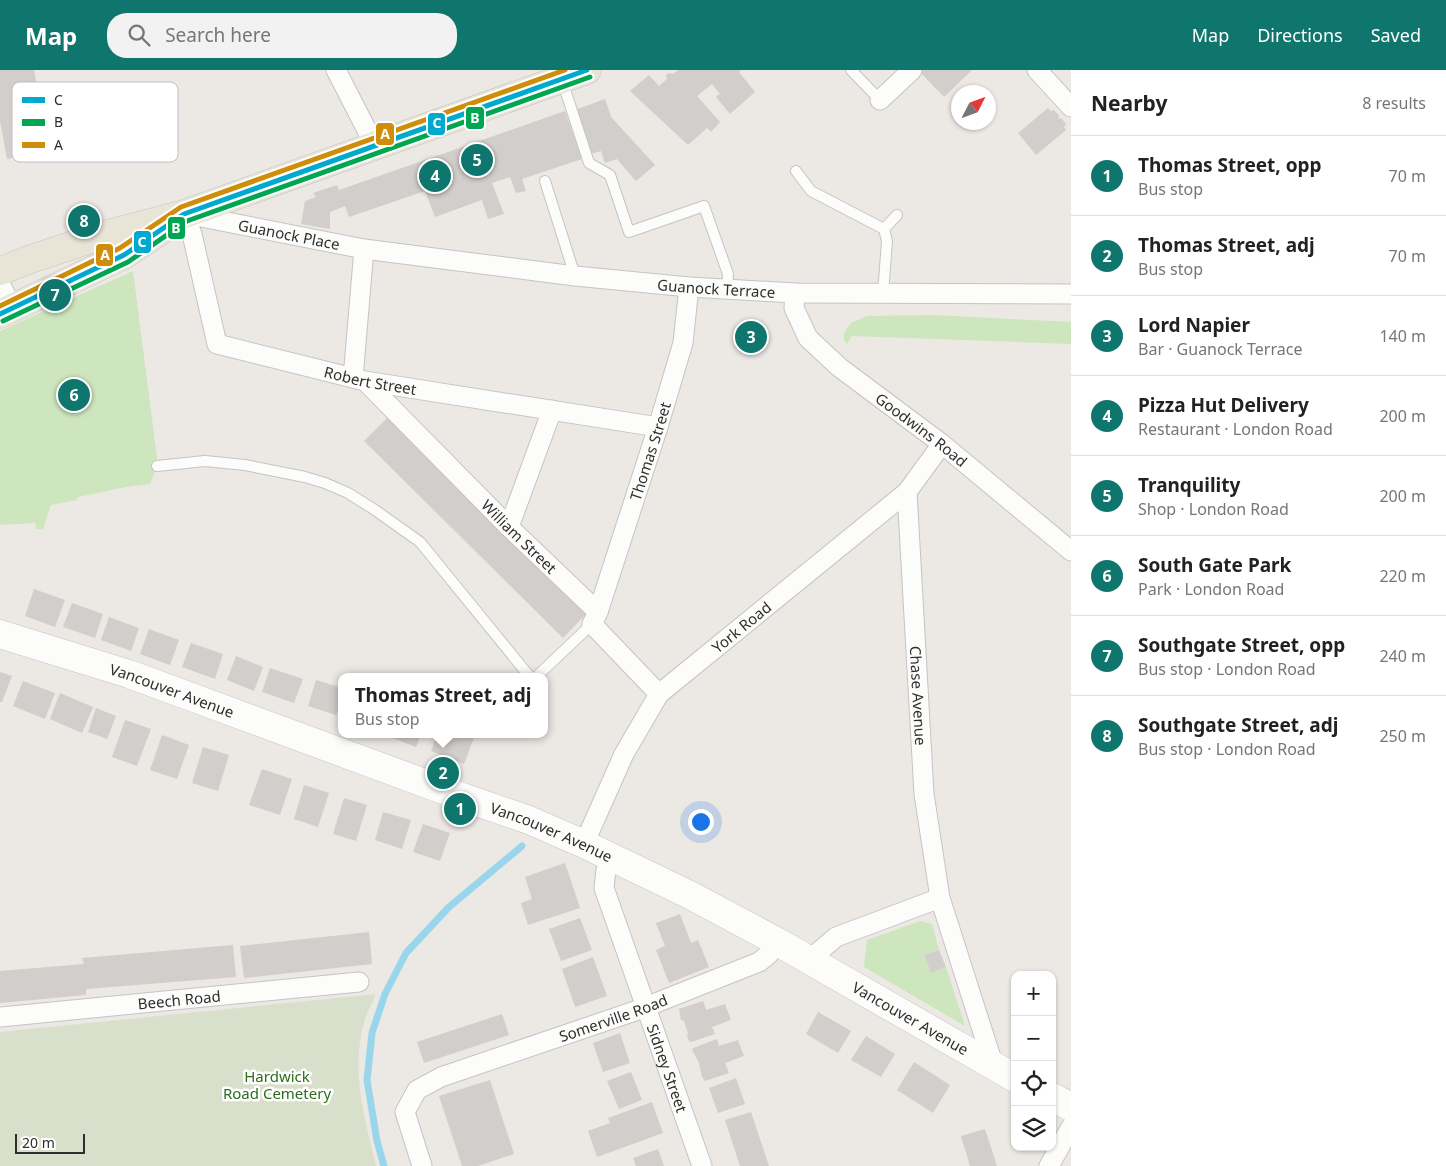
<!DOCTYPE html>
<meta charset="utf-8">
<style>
:root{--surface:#fff;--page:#f2f2f2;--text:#222;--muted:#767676;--line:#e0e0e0;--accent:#0f766e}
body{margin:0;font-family:"Noto Sans",sans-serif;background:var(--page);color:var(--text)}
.controls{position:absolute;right:15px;bottom:15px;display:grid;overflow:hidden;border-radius:10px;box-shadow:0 1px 4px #0004}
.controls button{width:45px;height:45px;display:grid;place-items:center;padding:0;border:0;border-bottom:1px solid var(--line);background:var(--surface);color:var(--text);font:25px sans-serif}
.compass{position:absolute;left:951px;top:15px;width:45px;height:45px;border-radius:50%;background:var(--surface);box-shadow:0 1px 4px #0004;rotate:48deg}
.scale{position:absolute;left:15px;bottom:12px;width:70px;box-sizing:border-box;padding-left:5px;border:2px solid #2e2e2e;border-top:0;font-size:14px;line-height:18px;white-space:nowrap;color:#2e2e2e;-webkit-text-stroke:4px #fff;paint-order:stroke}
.you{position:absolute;left:700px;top:751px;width:18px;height:18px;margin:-12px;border:4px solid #fff;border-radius:50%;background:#1a73e8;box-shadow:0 0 0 8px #1a73e833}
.badge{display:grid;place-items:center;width:32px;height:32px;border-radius:50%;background:var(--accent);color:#fff;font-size:16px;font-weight:700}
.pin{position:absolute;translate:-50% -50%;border:2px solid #fff;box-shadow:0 1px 5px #0006}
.popup{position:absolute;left:338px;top:603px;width:210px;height:65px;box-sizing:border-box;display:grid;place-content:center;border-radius:10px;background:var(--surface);filter:drop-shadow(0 1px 4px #0005);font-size:16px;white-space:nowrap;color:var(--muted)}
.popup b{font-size:19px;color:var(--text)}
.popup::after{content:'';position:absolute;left:50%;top:100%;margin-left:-10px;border:10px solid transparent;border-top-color:var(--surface)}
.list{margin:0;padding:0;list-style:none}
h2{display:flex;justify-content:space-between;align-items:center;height:65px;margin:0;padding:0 20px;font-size:21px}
h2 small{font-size:16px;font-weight:400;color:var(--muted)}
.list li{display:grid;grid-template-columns:32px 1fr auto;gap:15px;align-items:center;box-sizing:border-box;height:80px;padding:0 20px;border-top:1px solid var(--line)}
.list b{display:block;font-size:19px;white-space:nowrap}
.list p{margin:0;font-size:16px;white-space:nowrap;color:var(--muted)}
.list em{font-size:16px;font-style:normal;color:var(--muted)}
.icon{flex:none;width:28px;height:28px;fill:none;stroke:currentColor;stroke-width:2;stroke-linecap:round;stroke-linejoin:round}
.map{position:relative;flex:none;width:1071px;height:1096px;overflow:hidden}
header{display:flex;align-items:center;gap:30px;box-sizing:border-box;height:70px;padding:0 25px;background:var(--accent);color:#fff}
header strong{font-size:24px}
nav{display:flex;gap:28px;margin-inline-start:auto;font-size:18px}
.search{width:350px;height:45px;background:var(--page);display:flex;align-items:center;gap:12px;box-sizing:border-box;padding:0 18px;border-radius:20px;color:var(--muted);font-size:19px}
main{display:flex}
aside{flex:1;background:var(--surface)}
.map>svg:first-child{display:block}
</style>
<header>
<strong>Map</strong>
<div class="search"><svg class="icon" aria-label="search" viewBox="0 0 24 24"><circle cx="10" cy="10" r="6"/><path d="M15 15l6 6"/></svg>Search here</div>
<nav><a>Map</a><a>Directions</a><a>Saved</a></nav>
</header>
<main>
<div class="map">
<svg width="1071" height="1096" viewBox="0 0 1071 1096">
<rect width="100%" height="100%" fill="#ece8e4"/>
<g fill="#cee6be">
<path d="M133,201L157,388V396L150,414L126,417L78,427L77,430L51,435L43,459H36L35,453L0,455V261Z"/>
<path d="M933,245L1071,252V274L852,266L847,274L844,270V264L847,258L851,253L867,246Z"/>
<path d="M920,851L932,854L939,880L924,886L931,903L946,897L965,956L864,897L867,870Z"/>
</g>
<path fill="#d8e0cc" d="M376,924C373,932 368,940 365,949C350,1001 364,1045 376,1096H0V962Z"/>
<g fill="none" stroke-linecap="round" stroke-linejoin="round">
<path stroke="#99d6ec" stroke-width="7" d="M384,1096L377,1071L367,1010L372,963L385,924L406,883L449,837L522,776"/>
</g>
<g fill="#d1cecb">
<path d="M0,0H34L47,67L62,64L65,79L7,89L0,51Z"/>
<path d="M678,0H741L739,2L755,22L730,44L716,27L720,24L712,14L697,26L720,52L711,62L707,58L688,75L630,21L649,5L659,16L667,9L666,5L669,3L673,4Z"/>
<path d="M918,0H972L944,27Z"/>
<path d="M605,29L611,47L655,95L636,111L617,89L605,93L601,81L591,84L575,40Z"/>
<path d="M1048,38L1051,41L1054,40L1059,46L1058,49L1061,48L1066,54L1064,57L1066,60L1036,85L1018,63Z"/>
<path d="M565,41L582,89L522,109L526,121L516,123L510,107L492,113L504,144L488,149L482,130L435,147L425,121L349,147L345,136L330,142V159L301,154L305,131L316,127L313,123L337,115L339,120Z"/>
<path d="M388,347L586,544L563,568L364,371Z"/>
<path d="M34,519L65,530L55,557L25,546Z"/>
<path d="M72,533L103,544L95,568L63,557Z"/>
<path d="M109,547L139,558L131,581L101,570Z"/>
<path d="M149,559L179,570L170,595L140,584Z"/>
<path d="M191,573L223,584L215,609L182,597Z"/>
<path d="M236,586L263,597L254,621L227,610Z"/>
<path d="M270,598L303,609L294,633L262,622Z"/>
<path d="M0,602L12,606L2,632H0Z"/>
<path d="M316,610L342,618V629L336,645L308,636Z"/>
<path d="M23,611L55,623L45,649L13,636Z"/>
<path d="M60,623L93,637L82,663L50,649Z"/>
<path d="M96,638L116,646L107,669L88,662Z"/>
<path d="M125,650L151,659L137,696L112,687Z"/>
<path d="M388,664H421L416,677L387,666Z"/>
<path d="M437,664L475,665L464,694L431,681Z"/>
<path d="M162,665L189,675L177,709L150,700Z"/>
<path d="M203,677L229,685L218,721L192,713Z"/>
<path d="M262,699L292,709L280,745L249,735Z"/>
<path d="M304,715L329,723L318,757L294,749Z"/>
<path d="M344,728L367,735L356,771L333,764Z"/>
<path d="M383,742L411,750L402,779L375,770Z"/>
<path d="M423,754L450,763L440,791L413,782Z"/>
<path d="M565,793L580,838L528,855L521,833L532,829L525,807Z"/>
<path d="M680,844L691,873L698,870L709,897L669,913L656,880L665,876L656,853Z"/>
<path d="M580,848L592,880L561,891L549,859Z"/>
<path d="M369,862L372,894L244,908L240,876Z"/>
<path d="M233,875L236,907L86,919V925L0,933V901L84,894L82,888Z"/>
<path d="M939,880L946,897L931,903L924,885Z"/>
<path d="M593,887L607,926L575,937L562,899Z"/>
<path d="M703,931L706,940L725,934L731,950L712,957L715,964L691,972L689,971L687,965L688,963L684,951L681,950L679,939Z"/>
<path d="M818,942L851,961L838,983L806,964Z"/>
<path d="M502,944L509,965L424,993L417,972Z"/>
<path d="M620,963L630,993L603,1002L593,973Z"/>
<path d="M866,966L895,984L881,1007L851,990Z"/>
<path d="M717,969L719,976L738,970L744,986L725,993L729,1003L705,1011L702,1007L699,993L692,980L693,978Z"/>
<path d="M914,992L950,1015L933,1043L897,1020Z"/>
<path d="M631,1002L642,1030L619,1039L607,1011Z"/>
<path d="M736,1008L745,1034L718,1043L709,1018Z"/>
<path d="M490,1010L514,1084L478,1096H462L439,1026Z"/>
<path d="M652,1032L663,1063L597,1087L588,1061L610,1053L608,1048Z"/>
<path d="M751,1042L769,1096H740L725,1050Z"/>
<path d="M985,1059L997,1096H970L961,1066Z"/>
<path d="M658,1079L664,1096H636L633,1088Z"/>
</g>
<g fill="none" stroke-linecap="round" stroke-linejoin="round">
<defs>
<g id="service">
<path d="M851,0L880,30"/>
<path d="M562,10L589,93L610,105L629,162L704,136L728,204L727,220"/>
<path d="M796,101L811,121L884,159L887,171L883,224"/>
<path d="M545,111L575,206"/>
<path d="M884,159L897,145"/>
<path d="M157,396L205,391L245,395L305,407L325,413L348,423L375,440L420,472L530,607"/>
<path d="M536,607L592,554"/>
</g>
<g id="minor">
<path d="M336,0L375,76"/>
<path d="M1037,0L1071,37"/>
<path d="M880,30L912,0"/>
<path id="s1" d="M184,144L192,164L217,274L365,311L658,357"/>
<path id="s2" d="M186,144L364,179L575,206L689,217L795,223L1071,224"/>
<path d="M0,214L13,238"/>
<path id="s3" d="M795,223L794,238L808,268L839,297L942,374L1071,481"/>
<path d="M353,308L364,179"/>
<path id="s4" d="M365,311L509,457L598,542L592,554L659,624"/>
<path id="s5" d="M907,422L924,724L940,828L994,997"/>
<path d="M509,457L552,340"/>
<path id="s6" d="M598,542L658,357L683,273L689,217"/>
<path id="s7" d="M584,774L624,684L659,624L907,422L942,374"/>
<path id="s8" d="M611,788L606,800L604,818L702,1096"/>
<path d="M809,890L836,867L940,828"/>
<path id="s9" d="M0,947L359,912"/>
<path id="s10" d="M422,1096L405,1042L417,1020L441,1007L638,940L759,892L769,884L776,871"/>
<path d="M1049,1096L1071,1057"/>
</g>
<g id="secondary">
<path id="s11" d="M0,564L129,604L465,728L529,750L584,774L690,825L776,871L1015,1008"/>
<path d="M1052,1027L1071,1037"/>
</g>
<g id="primary">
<path d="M0,201L31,189L100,166L184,144L587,0"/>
<path d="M0,244L124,185L169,155"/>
</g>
</defs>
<use href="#service" stroke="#c5c4c5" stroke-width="12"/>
<use href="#minor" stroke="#c5c4c5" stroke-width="21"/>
<use href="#secondary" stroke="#c5c4c5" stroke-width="29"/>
<use href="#primary" stroke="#c6c5c4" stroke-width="29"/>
<use href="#service" stroke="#fcfcfb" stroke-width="10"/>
<use href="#minor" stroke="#fcfcfb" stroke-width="19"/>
<use href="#secondary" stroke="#fcfcfb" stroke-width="28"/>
<use href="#primary" stroke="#e8e4d6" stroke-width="28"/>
<defs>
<path id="bus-1" d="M0,244L124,185L184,144L587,0"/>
<path id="bus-2" d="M3,251L128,192L187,151L590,7"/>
<path id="bus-3" d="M0,236L120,178L181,137L565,0"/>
</defs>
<use href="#bus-1" stroke="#fff" stroke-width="9"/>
<use href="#bus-2" stroke="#fff" stroke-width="9"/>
<use href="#bus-3" stroke="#fff" stroke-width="9"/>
<use href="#bus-1" stroke="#00a9ce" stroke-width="5"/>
<use href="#bus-2" stroke="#00a651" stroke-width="5"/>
<use href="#bus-3" stroke="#cf8e09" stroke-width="5"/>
</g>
<g text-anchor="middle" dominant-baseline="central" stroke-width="5" stroke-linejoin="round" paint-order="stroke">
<g font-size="15" fill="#2e2e2e" stroke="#fff">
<text stroke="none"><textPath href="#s2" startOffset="105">Guanock Place</textPath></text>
<text stroke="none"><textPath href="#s2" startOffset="536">Guanock Terrace</textPath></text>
<text stroke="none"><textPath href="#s1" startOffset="292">Robert Street</textPath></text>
<text stroke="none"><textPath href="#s3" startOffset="194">Goodwins Road</textPath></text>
<text stroke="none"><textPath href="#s6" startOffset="169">Thomas Street</textPath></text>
<text stroke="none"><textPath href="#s4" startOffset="219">William Street</textPath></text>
<text stroke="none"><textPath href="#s7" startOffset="274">York Road</textPath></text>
<text stroke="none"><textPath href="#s11" startOffset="181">Vancouver Avenue</textPath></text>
<text stroke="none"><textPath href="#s5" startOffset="204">Chase Avenue</textPath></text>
<text stroke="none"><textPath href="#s11" startOffset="586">Vancouver Avenue</textPath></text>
<text stroke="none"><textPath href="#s9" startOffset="180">Beech Road</textPath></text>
<text stroke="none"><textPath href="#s10" startOffset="291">Somerville Road</textPath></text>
<text stroke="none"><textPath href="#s11" startOffset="991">Vancouver Avenue</textPath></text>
<text stroke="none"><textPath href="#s8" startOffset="222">Sidney Street</textPath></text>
</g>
<g font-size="15" fill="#2c6e1b" stroke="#fff">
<text x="277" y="1006">Hardwick<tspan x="277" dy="17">Road Cemetery</tspan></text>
</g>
</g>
<rect x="12" y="12" width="166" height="80" rx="8" fill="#fff" stroke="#c0c0c0" stroke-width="1"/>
<rect x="22" y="27" width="23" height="6" fill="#00a9ce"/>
<rect x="22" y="49" width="23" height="7" fill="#00a651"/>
<rect x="22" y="72" width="23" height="6" fill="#cf8e09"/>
<g font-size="14" fill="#2e2e2e">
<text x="54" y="35">C</text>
<text x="54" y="57">B</text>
<text x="54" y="80">A</text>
</g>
<g stroke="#fff" stroke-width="2">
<rect x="465" y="36" width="20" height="24" rx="5" fill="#00a651"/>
<rect x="427" y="42" width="19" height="24" rx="5" fill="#00a9ce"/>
<rect x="375" y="52" width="20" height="24" rx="5" fill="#cf8e09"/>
<rect x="167" y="146" width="19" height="24" rx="5" fill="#00a651"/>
<rect x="133" y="160" width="19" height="24" rx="5" fill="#00a9ce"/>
<rect x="95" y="173" width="19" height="24" rx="5" fill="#cf8e09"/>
</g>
<g font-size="14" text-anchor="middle" font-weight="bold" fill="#fff">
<text x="475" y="53">B</text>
<text x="437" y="58">C</text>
<text x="385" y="69">A</text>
<text x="176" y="163">B</text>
<text x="142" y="177">C</text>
<text x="105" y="190">A</text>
</g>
</svg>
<div class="controls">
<button>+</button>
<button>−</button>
<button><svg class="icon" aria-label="locate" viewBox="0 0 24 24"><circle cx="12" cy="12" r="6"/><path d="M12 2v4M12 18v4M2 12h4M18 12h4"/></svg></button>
<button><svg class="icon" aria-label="layers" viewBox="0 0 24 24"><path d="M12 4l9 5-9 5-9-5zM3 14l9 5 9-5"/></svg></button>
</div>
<svg class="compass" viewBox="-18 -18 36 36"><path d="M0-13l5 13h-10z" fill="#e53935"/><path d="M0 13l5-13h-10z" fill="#767676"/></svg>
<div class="scale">20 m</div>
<div class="you"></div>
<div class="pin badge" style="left:460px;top:739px">1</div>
<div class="pin badge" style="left:443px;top:703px">2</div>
<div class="popup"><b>Thomas Street, adj</b>Bus stop</div>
<div class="pin badge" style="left:751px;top:267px">3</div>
<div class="pin badge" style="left:435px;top:106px">4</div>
<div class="pin badge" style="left:477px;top:90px">5</div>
<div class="pin badge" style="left:74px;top:325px">6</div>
<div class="pin badge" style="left:55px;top:225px">7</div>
<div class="pin badge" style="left:84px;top:151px">8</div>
</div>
<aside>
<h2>Nearby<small>8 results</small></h2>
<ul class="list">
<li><span class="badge">1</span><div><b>Thomas Street, opp</b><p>Bus stop</p></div><em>70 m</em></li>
<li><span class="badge">2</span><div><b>Thomas Street, adj</b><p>Bus stop</p></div><em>70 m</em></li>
<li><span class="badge">3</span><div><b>Lord Napier</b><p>Bar · Guanock Terrace</p></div><em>140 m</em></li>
<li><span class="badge">4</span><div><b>Pizza Hut Delivery</b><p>Restaurant · London Road</p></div><em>200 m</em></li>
<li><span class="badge">5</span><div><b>Tranquility</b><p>Shop · London Road</p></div><em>200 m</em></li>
<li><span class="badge">6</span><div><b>South Gate Park</b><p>Park · London Road</p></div><em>220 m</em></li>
<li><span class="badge">7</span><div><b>Southgate Street, opp</b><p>Bus stop · London Road</p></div><em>240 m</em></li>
<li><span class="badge">8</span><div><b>Southgate Street, adj</b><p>Bus stop · London Road</p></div><em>250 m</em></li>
</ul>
</aside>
</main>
